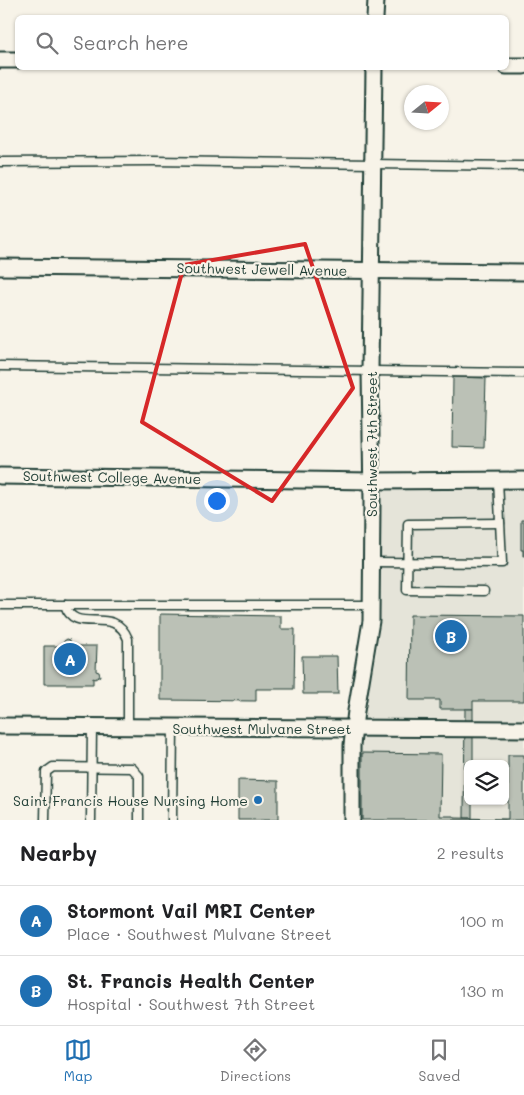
<!DOCTYPE html>
<meta charset="utf-8">
<style>
:root{--surface:#fff;--page:#f6f6f6;--text:#202124;--muted:#757577;--line:#e0e0e0;--accent:#1f6fb2}
body{margin:0;font-family:Mali,sans-serif;background:var(--page);color:var(--text)}
.controls{position:absolute;right:15px;bottom:15px;display:grid;overflow:hidden;border-radius:8px;box-shadow:0 1px 4px #0004}
.controls button{width:45px;height:45px;display:grid;place-items:center;padding:0;border:0;border-bottom:1px solid var(--line);background:var(--surface);color:var(--text);font:25px sans-serif}
.compass{position:absolute;left:404px;top:85px;width:45px;height:45px;border-radius:50%;background:var(--surface);box-shadow:0 1px 4px #0004;rotate:72deg}
.you{position:absolute;left:216px;top:500px;width:18px;height:18px;margin:-12px;border:4px solid #fff;border-radius:50%;background:#1a73e8;box-shadow:0 0 0 8px #1a73e833}
.badge{display:grid;place-items:center;width:32px;height:32px;border-radius:50%;background:var(--accent);color:#fff;font-size:16px;font-weight:700}
.pin{position:absolute;translate:-50% -50%;border:2px solid #fff;box-shadow:0 1px 5px #0006}
.list{margin:0;padding:0;list-style:none}
h2{display:flex;justify-content:space-between;align-items:center;height:65px;margin:0;padding:0 20px;font-size:21px}
h2 small{font-size:16px;font-weight:400;color:var(--muted)}
.list li{display:grid;grid-template-columns:32px 1fr auto;gap:15px;align-items:center;box-sizing:border-box;height:70px;padding:0 20px;border-top:1px solid var(--line)}
.list b{display:block;font-size:19px;white-space:nowrap}
.list p{margin:0;font-size:16px;white-space:nowrap;color:var(--muted)}
.list em{font-size:16px;font-style:normal;color:var(--muted)}
.icon{flex:none;width:28px;height:28px;fill:none;stroke:currentColor;stroke-width:2;stroke-linecap:round;stroke-linejoin:round}
.map{position:relative;flex:none;width:524px;height:820px;overflow:hidden}
.search{position:absolute;background:var(--surface);box-shadow:0 1px 4px #0004;left:15px;right:15px;top:15px;height:55px;display:flex;align-items:center;gap:12px;box-sizing:border-box;padding:0 18px;border-radius:8px;color:var(--muted);font-size:19px}
.sheet{height:205px;background:var(--surface)}
nav{display:flex;justify-content:space-around;align-items:center;box-sizing:border-box;height:70px;border-top:1px solid var(--line);background:var(--surface);font-size:14px;color:var(--muted)}
nav a{display:grid;justify-items:center;gap:2px}
nav .on{color:var(--accent)}
.map>svg:first-child{display:block}
</style>
<div class="map">
<svg width="524" height="820" viewBox="0 0 524 820">
<rect width="100%" height="100%" fill="#f7f3e8"/>
<filter id="ink" filterUnits="userSpaceOnUse"><feTurbulence type="fractalNoise" baseFrequency=".02" numOctaves="2"/><feDisplacementMap in="SourceGraphic" scale="10" xChannelSelector="R" yChannelSelector="G"/><feConvolveMatrix kernelMatrix="1 2 1 2 8 2 1 2 1" color-interpolation-filters="sRGB"/></filter>
<g filter="url(#ink)">
<path fill="#e5e4d9" fill-rule="evenodd" d="M381,489L524,490V820H359V747L365,704L376,655L381,617ZM468,764H505V801H468Z"/>
<g fill="#bbc1b6" stroke="#1f3d34">
<path d="M453,377L486,378L484,448L452,447Z"/>
<path d="M521,520H524V556H523V550H521Z"/>
<path d="M160,614L281,616V629H295L294,689H256V701L160,700Z"/>
<path d="M410,615L524,616V701H473V709H440V700H409Z"/>
<path d="M67,639L70,640L71,646H97L96,671L99,672L100,676L95,679L93,678V684H44V646H63L64,641Z"/>
<path d="M302,656H337L338,694H303Z"/>
<path d="M465,709H473V764H468V801H472V818H464Z"/>
<path d="M362,753L441,754L440,816H454L455,818L508,819V755H524V820H362Z"/>
<path d="M238,780L278,781V820H238Z"/>
</g>
<g fill="none" stroke-linecap="round" stroke-linejoin="round">
<defs>
<g id="service">
<path d="M0,162L154,161L524,166"/>
<path d="M0,366L524,373"/>
<path d="M371,562L502,563L498,480"/>
<path d="M484,591L407,590L408,524L500,523"/>
<path d="M0,605H371"/>
<path d="M65,605C75,637 114,603 128,639V727"/>
<path d="M45,820L46,772L53,767L132,768L139,776V820"/>
<path d="M91,820L92,727"/>
<path d="M172,820L173,727"/>
</g>
<g id="minor">
<path d="M375,18L376,0"/>
<path d="M0,60H18"/>
<path d="M506,66H524"/>
<path d="M0,267L524,272"/>
<path d="M0,476L372,481L524,480"/>
<path d="M0,726L524,729"/>
<path d="M352,820V745L356,711L371,621L372,502L370,371L374,68"/>
</g>
</defs>
<use href="#service" stroke="#1f3d34" stroke-width="11"/>
<use href="#minor" stroke="#1f3d34" stroke-width="19"/>
<use href="#service" stroke="#f7f3e8" stroke-width="8"/>
<use href="#minor" stroke="#f7f3e8" stroke-width="15"/>
</g>
</g>
<path fill="none" stroke="#d62828" stroke-width="4" stroke-linejoin="round" d="M305,244L353,388L272,501L142,422L184,265Z"/>
<circle fill="#1f6fb2" stroke="#f7f3e8" stroke-width="2" cx="258" cy="800" r="5"/>
<g text-anchor="middle" dominant-baseline="central" stroke-width="4.5" stroke-linejoin="round" paint-order="stroke">
<g font-size="14" fill="#1f3d34" stroke="#f7f3e8">
<text transform="translate(262 269) rotate(1)">Southwest Jewell Avenue</text>
<text transform="translate(371 444) rotate(-90)">Southwest 7th Street</text>
<text transform="translate(112 477) rotate(1)">Southwest College Avenue</text>
<text x="262" y="728">Southwest Mulvane Street</text>
</g>
<g font-size="14" fill="#1f3d34" stroke="#f7f3e8" text-anchor="end">
<text x="248" y="800">Saint Francis House Nursing Home</text>
</g>
</g>
</svg>
<div class="controls">
<button><svg class="icon" aria-label="layers" viewBox="0 0 24 24"><path d="M12 4l9 5-9 5-9-5zM3 14l9 5 9-5"/></svg></button>
</div>
<svg class="compass" viewBox="-18 -18 36 36"><path d="M0-13l5 13h-10z" fill="#e53935"/><path d="M0 13l5-13h-10z" fill="#757577"/></svg>
<div class="you"></div>
<div class="pin badge" style="left:70px;top:659px">A</div>
<div class="pin badge" style="left:451px;top:636px">B</div>
<div class="search"><svg class="icon" aria-label="search" viewBox="0 0 24 24"><circle cx="10" cy="10" r="6"/><path d="M15 15l6 6"/></svg>Search here</div>
</div>
<section class="sheet">
<h2>Nearby<small>2 results</small></h2>
<ul class="list">
<li><span class="badge">A</span><div><b>Stormont Vail MRI Center</b><p>Place · Southwest Mulvane Street</p></div><em>100 m</em></li>
<li><span class="badge">B</span><div><b>St. Francis Health Center</b><p>Hospital · Southwest 7th Street</p></div><em>130 m</em></li>
</ul>
</section>
<nav>
<a class="on"><svg class="icon" aria-label="map" viewBox="0 0 24 24"><path d="M3 6l6-2 6 2 6-2v14l-6 2-6-2-6 2zM9 4v14M15 6v14"/></svg>Map</a>
<a><svg class="icon" aria-label="directions" viewBox="0 0 24 24"><path d="M12 3l9 9-9 9-9-9zM9 14v-3h6M13 9l2 2-2 2"/></svg>Directions</a>
<a><svg class="icon" aria-label="saved" viewBox="0 0 24 24"><path d="M7 4h10v16l-5-4-5 4z"/></svg>Saved</a>
</nav>
